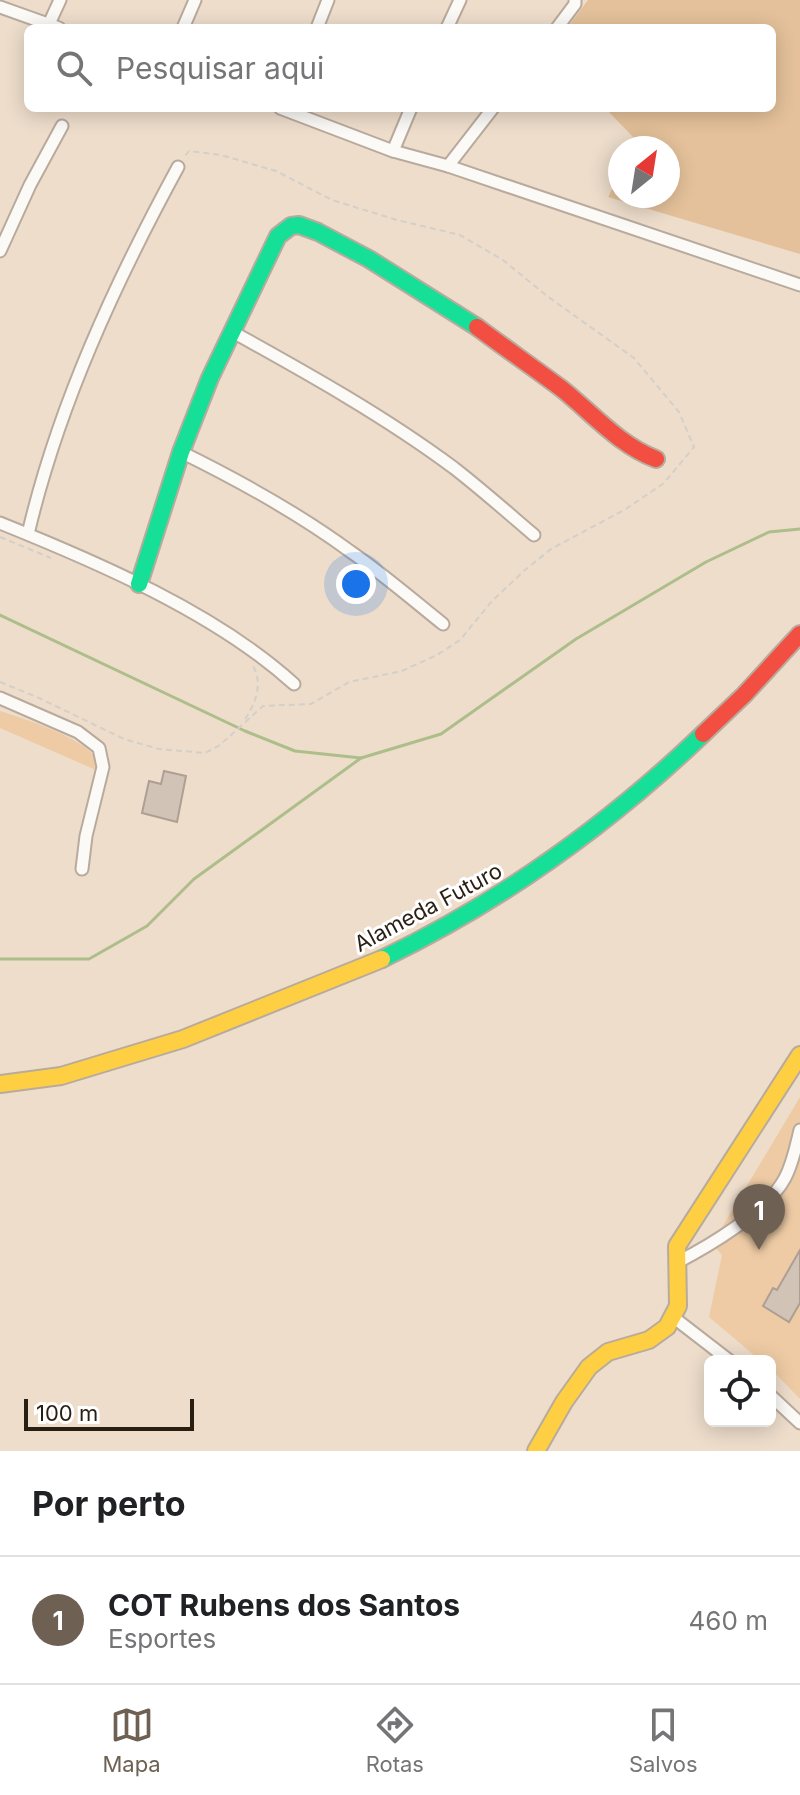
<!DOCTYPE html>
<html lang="pt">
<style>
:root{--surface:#fff;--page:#f6f6f6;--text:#202124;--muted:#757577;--line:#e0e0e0;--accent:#6e6153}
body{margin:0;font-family:Inter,sans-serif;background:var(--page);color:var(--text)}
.controls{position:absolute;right:24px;bottom:24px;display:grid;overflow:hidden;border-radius:12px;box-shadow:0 4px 20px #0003}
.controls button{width:72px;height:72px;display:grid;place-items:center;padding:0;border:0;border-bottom:2px solid var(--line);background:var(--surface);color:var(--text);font:40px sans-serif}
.compass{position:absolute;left:608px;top:136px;width:72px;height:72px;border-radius:50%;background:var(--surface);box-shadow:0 4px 20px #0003;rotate:30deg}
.scale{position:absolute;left:24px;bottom:20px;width:170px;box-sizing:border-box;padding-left:8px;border:4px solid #291e12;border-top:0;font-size:22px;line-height:28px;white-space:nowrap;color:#291e12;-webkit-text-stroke:6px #fff;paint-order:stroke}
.you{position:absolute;left:356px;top:584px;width:28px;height:28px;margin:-20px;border:6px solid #fff;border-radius:50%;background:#1a73e8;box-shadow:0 0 0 12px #1a73e833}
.badge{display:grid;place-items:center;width:52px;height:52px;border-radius:50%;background:var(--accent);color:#fff;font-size:26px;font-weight:700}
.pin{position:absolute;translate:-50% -66px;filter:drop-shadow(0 2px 4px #0008)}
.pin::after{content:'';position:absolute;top:42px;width:28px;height:24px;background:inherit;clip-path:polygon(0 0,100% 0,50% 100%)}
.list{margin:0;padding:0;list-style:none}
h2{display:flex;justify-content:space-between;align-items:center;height:104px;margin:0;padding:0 32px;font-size:34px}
h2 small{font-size:26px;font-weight:400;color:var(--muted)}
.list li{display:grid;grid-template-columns:52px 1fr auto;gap:24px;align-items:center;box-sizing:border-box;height:128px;padding:0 32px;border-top:2px solid var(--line)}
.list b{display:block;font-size:30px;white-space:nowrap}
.list p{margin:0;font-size:26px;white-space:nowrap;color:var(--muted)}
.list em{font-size:26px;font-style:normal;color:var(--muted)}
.icon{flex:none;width:44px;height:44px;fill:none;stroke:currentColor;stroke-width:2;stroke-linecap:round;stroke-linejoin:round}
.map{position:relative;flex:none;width:800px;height:1451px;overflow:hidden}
.search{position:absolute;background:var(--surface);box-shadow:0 4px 20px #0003;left:24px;right:24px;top:24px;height:88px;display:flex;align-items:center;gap:20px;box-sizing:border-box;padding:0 28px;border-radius:12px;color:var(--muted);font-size:30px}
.sheet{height:232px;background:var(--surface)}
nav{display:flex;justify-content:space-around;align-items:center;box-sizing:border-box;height:112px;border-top:2px solid var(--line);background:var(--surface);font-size:22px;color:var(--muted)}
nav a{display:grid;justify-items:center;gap:4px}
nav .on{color:var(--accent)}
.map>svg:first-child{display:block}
</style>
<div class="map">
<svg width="800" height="1451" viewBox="0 0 800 1451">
<rect width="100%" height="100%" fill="#eeddcb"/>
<g fill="#eecba5">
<path d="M0,711C25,719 82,737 96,758V770L0,728Z"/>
<path d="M800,1097V1399L770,1368V1361H761L709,1317L722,1255L712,1244Z"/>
</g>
<path fill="#e4c19a" d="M588,0H800V254L608,197L620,174V196H668V148H633L637,141L605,108H772V28H567Z"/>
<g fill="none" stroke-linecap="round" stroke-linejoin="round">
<g stroke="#adbe8b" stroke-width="3">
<path d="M0,615L245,731L295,751L361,758L441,734L576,639L706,562L769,532L800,529"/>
<path d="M0,959H89L147,926L194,879L361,758"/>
</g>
</g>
<g fill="#d2c3b7" stroke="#ad9f93" stroke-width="2">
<path d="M164,771L186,776L177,822L142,813L149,781L161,784Z"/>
<path d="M800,1250V1303L789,1322L763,1306L773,1288L777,1290Z"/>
</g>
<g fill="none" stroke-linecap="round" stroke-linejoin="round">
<defs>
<g id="street">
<path d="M0,7L59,28"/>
<path d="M49,24L60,0"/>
<path d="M183,28L195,0"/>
<path d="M317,28L328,0"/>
<path d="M447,28L460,0"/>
<path d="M557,28L575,4V0"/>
<path d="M280,108L393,151L448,166L800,285"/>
<path d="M393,151L411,108"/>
<path d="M448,166L493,108"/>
<path d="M0,251L30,185L62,126"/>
<path d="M231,331C307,373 384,416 454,468C481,489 507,512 534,535"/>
<path d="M181,452C240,481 298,513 351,552C383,574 413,600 443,624"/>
<path d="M0,523C97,562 216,613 294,684"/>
<path d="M28,534C58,406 115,283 178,167"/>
<path d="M0,698L78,732L99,748L103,767L86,836L82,869"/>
<path d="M676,1263C709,1246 767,1212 785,1178C793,1163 796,1146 800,1130"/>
<path d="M673,1317L730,1361"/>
<path d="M770,1395L800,1423"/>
</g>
<g id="fast">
<path d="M139,584L181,452L210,378L278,236L291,226L299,225L318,232L369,259L477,327"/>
<path d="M382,959C500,902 608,825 703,734"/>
</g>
<g id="slow">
<path d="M0,1084L61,1076L183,1039L382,959"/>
<path d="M536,1451L564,1402L589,1367L608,1352L649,1340L667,1327L678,1306L677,1246L800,1055"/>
</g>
<g id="jam">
<path d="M477,327C505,348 534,368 562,389C592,413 619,445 656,459"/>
<path d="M703,734L744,695L800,634"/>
</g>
</defs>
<use href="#street" stroke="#b8ab9d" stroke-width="15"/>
<use href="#fast" stroke="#b8ab9d" stroke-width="20"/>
<use href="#slow" stroke="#b8ab9d" stroke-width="20"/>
<use href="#jam" stroke="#b8ab9d" stroke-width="20"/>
<g stroke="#d3cfc9" stroke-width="2" stroke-dasharray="6 4" stroke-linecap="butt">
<path d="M0,537L51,558"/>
<path d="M0,682L39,698L124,739L159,749L205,753L220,745L263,706L311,704L349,682L402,671L437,655L460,640L492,601L525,570L551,549L626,509L664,483L694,447L679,412L634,358L547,296L503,260L460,235L397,220L332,200L276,171L221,155L189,151L185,156"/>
<path d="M245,719C256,703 263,683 253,666"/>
</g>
<use href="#street" stroke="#fcfaf7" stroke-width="11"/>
<use href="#fast" stroke="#16e098" stroke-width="16"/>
<use href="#slow" stroke="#ffcf43" stroke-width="16"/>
<use href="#jam" stroke="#f24e42" stroke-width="16"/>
</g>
<g text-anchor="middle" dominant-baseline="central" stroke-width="6" stroke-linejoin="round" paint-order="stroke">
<g font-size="22" fill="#291e12" stroke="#fff">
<text transform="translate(428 907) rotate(-28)">Alameda Futuro</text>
</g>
</g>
</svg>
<div class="controls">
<button><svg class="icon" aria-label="locate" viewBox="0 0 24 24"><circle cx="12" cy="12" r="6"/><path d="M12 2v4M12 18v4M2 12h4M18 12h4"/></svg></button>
</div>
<svg class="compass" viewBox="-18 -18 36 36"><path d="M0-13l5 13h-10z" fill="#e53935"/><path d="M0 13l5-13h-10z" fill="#757577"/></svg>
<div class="scale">100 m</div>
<div class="you"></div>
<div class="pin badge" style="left:759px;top:1250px">1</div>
<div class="search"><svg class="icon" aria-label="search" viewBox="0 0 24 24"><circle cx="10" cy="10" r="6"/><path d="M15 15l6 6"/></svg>Pesquisar aqui</div>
</div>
<section class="sheet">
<h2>Por perto<small></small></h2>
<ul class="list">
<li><span class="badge">1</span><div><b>COT Rubens dos Santos</b><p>Esportes</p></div><em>460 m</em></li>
</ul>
</section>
<nav>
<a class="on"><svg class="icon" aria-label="map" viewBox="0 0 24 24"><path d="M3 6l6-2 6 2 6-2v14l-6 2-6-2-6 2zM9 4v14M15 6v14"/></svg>Mapa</a>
<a><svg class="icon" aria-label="directions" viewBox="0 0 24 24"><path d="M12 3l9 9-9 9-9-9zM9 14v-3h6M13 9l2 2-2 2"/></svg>Rotas</a>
<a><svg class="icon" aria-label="saved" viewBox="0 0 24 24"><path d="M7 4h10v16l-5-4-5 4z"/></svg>Salvos</a>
</nav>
